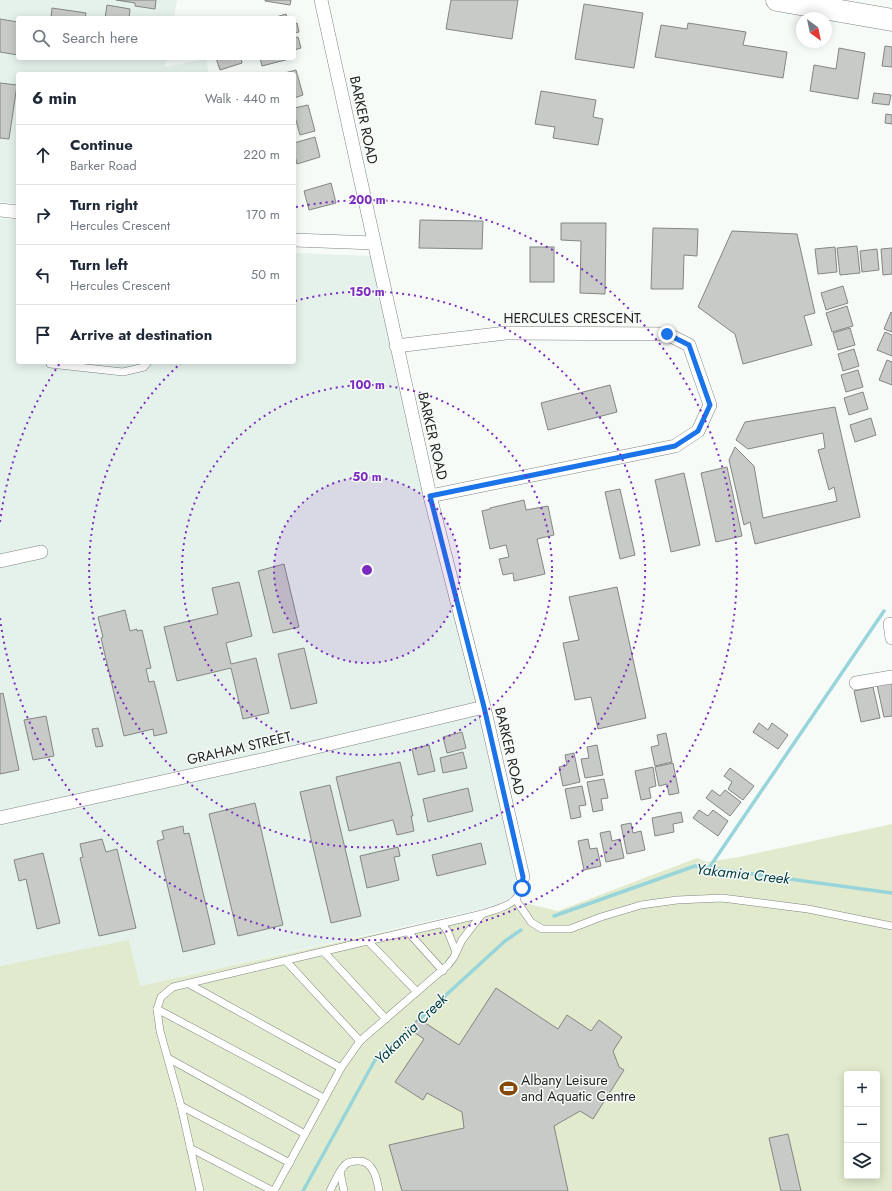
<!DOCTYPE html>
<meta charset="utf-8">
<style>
:root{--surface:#fff;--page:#f2f2f3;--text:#1f2937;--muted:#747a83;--line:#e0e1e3}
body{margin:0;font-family:Jost,sans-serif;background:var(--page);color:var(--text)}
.controls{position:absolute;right:12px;bottom:12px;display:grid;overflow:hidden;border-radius:4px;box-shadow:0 2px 10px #0003}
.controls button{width:36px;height:36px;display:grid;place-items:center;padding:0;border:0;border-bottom:1px solid var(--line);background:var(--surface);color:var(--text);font:20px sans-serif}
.compass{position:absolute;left:796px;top:12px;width:36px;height:36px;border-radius:50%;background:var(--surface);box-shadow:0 2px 10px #0003;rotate:147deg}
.stop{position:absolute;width:12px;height:12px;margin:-9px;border:3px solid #1a73e8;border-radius:50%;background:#fff}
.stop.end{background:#1a73e8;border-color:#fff;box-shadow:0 1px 4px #0008}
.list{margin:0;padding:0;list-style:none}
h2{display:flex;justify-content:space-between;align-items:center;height:52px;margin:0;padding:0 16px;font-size:17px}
h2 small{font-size:13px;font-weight:400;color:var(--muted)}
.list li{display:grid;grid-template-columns:26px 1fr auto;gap:12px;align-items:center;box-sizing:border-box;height:60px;padding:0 16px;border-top:1px solid var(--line)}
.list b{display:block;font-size:15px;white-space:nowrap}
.list p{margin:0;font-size:13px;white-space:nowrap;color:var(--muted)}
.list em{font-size:13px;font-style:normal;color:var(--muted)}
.icon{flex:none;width:22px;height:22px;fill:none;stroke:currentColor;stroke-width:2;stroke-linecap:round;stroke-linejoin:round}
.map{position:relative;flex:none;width:892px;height:1191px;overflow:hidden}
.search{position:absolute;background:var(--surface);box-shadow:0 2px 10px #0003;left:16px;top:16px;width:280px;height:44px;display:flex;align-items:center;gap:10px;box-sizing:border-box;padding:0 14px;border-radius:4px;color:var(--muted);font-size:15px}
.panel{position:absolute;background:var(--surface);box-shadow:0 2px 10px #0003;left:16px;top:72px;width:280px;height:292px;border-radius:4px}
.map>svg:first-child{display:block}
</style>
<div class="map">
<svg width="892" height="1191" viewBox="0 0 892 1191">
<rect width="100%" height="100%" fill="#f6fbf8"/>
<g fill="#e5f2eb">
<path d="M0,0H177L174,18H18V58H166L165,67L206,59L209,74H18V204L0,202Z"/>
<path d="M0,218L18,220V362H294V253L371,256L517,878V888L512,896L499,904L482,909L140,986L129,941L0,966Z"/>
</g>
<path fill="#e1eacc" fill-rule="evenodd" d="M892,824V1191H0V966L129,940L140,986L520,902L558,911L697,858L707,862L739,857ZM847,1074H877V1176H847Z"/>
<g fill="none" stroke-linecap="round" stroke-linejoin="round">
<g stroke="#98d5db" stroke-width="3.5">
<path d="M709,868L884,611"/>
<path d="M554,916L695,866L892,893"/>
<path d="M303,1191L375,1060L505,941L521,930"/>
</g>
</g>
<g fill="#c7cac6" stroke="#838682">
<path d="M116,0H156L155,9L135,6V3Z"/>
<path d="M265,0H291L290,5L265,1Z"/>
<path d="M451,0H518L512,39L446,29Z"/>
<path d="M584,4L643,13L634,68L575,59Z"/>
<path d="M107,5L130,9L129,18H105Z"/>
<path d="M52,8L86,13L85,18H51Z"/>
<path d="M286,14L287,18H273Z"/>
<path d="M0,19L18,22V55L0,52Z"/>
<path d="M297,23L299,32L294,33V24Z"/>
<path d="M688,23L746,32L743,45L787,52L783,78L655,57L661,25L687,29Z"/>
<path d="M298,37L301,48L294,50V38Z"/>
<path d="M885,46L892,47V67L882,66Z"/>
<path d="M839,48L865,53L858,99L810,91L814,65L836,69Z"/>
<path d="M216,58H241L242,63L220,70Z"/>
<path d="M260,58H293L262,66Z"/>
<path d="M296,70L303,95L294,98V74H281Z"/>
<path d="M0,83L17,85L9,139L0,138Z"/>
<path d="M541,91L596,100L593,117L603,119L598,145L553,138L555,127L535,124Z"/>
<path d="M874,93L891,95L889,105L872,103Z"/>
<path d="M308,105L315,131L300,135L294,113V108Z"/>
<path d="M886,114L892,115V124L885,123Z"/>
<path d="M315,137L320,157L297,164L294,151V143Z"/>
<path d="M331,183L336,203L309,210L304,191Z"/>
<path d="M420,220L483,221L482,249L419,248Z"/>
<path d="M561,223H606L605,294L580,293L581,241L561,240Z"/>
<path d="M653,228L698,229L697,256L684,255L683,289H651Z"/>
<path d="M732,231L797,234L815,313L804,316L812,345L743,364L735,334L698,307Z"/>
<path d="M857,246L860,273L840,275L837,248Z"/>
<rect x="530" y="247" width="24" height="35"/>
<path d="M835,247L837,272L818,274L815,249Z"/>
<path d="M892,248V274L883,275L881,249Z"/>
<path d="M877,249L879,270L862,272L860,251Z"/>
<path d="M843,286L848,303L826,310L821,293Z"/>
<path d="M847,306L853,326L832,332L826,313Z"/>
<path d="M891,312L892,313V332L884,329Z"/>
<path d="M850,328L855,345L838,350L833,333Z"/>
<path d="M885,332L892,335V356L877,350Z"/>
<path d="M854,349L859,366L843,371L838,354Z"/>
<path d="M887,360L892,362V385L879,380Z"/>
<path d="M858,370L863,387L846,392L841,375Z"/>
<path d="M610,385L617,412L548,430L541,403Z"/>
<path d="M863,392L868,409L849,415L844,398Z"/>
<path d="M835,407L860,517L755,544L750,522L744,525L729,460L735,447L754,466L763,518L837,501L834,487L829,490L818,450L825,448L823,433L748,449L736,440L745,422Z"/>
<path d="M871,418L876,435L855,442L850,425Z"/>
<path d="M727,467L742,536L716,542L701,473Z"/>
<path d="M684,473L700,545L671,552L655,480Z"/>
<path d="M620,489L635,555L620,559L605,492Z"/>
<path d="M524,500L526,510L548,506L554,535L537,539L545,574L514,581L513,573L503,575L499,559L509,557L506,545L490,549L482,511L490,509V508Z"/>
<path d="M284,564L299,627L273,633L258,571Z"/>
<path d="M239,582L252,636L226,643L231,664L256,658L269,713L243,719L231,668L177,681L164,627L218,614L212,588Z"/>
<path d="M617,587L646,718L598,729L591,697L575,700L563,643L579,640L569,597Z"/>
<path d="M125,610L130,631L137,629V631L142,630L151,668L146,669L149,682L154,681L167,733L154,736L153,729L124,736L101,638L103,637L98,617Z"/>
<path d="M304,648L317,703L291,709L278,654Z"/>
<path d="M892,681V716L884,717L877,685Z"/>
<path d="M873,687L880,718L861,722L854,691Z"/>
<path d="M3,693L19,770L0,774V694Z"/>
<path d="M46,716L54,756L33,760L24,720Z"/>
<path d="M759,723L768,730L772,723L788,735L778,749L753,732Z"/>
<path d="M98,728L103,746L96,747L92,729Z"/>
<path d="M462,732L466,748L447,753L443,737Z"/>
<path d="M666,733L672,762L655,766L651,747L659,745L657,735Z"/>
<path d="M429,745L435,771L418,775L412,749Z"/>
<path d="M597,745L603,775L585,778L581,759L589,758L587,747Z"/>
<path d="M463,752L467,768L443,773L440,758Z"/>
<path d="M574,753L580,782L563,786L559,767L567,765L565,755Z"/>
<path d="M400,762L413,816H411L414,831L397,835L393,820L349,831L336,777Z"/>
<path d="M673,763L679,793L669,795L667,784L659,786L655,767Z"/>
<path d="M653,767L656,786L649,788L651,798L641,800L635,771Z"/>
<path d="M730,768L754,786L743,800L728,789L732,782L724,776Z"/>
<path d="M604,779L608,798L601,799L603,810L593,812L587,782Z"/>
<path d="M330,785L361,916L331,923L300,792Z"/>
<path d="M582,786L586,805L579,806L581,817L571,819L565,789Z"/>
<path d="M468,788L473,811L428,822L423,799Z"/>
<path d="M712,790L720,796L725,790L741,802L730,816L706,798Z"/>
<path d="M255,803L283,925L238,936L209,814Z"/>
<path d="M699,810L708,816L713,810L728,821L718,836L693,818Z"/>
<path d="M681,812L683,822L673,824L674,832L655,836L652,818Z"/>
<path d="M631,823L633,833L641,831L645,850L627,854L621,825Z"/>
<path d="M183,826L184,834L189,833L215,944L183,952L157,841L164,839L162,831Z"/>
<path d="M610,831L612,841L620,839L624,858L606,862L600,833Z"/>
<path d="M102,839L106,852L117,849L136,928L99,936L80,858L83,857L80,844Z"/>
<path d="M588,839L590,849L597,848L601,866L584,870L578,841Z"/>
<path d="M481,843L486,864L437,876L432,855Z"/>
<path d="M398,847L400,856L394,857L399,880L367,888L360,856Z"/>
<path d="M43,853L60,923L37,929L26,879L19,881L14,860Z"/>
<path d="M496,988L558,1029L567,1015L591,1031L599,1020L622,1037L613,1051L619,1067L624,1070L593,1119L580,1111L554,1126L568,1191H402L389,1145L464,1128L462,1112L427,1093L423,1100L395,1082L424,1039L408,1028L419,1019L459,1045Z"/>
<path d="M788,1134L801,1191H781L769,1138Z"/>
</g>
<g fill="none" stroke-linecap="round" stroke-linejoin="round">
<defs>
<g id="service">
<path d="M50,364L123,372L144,367L148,362"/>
<path d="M516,900L531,922L542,929H570L601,917L641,905L677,900L722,898L808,909L892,926"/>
<path d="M442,924L448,932L456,952"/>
<path d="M408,932L443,971"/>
<path d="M368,941L417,992"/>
<path d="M324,952L386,1019"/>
<path d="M286,961L360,1041"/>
<path d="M189,984L341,1068"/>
<path d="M157,1009L324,1098"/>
<path d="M168,1058L305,1134"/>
<path d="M181,1106L290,1163"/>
<path d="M190,1148L273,1191"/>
<path d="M340,1172L344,1191"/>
<path d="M200,1191L181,1106L160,1031L157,1009L161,997L173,987L482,914C506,906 521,905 523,877"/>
<path d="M274,1191L341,1068L360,1041L448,965L454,957L462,940L482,914"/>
<path d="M330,1191C334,1183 338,1173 344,1166C347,1162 352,1161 358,1161C373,1160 377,1179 379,1191"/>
</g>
<g id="minor">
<path d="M321,0L430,496L484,707L523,877"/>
<path d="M0,210L18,212"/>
<path d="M294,240L374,243"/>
<path d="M396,346L506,333L667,334L689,345L710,405L698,431L675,446L430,496"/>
<path d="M0,561L41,552"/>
<path d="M890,624L892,638"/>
<path d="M856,683L892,677"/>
<path d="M0,818L270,758L484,707"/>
</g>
<path id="trunk" d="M777,0L892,20"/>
</defs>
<use href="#service" stroke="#7e8380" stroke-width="8"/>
<use href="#minor" stroke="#7e8380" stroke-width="14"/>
<use href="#trunk" stroke="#7e8380" stroke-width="23"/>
<use href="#service" stroke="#fff" stroke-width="7"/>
<use href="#minor" stroke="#fff" stroke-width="13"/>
<use href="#trunk" stroke="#fff" stroke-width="22"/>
</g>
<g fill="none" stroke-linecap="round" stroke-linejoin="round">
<path stroke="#1a73e8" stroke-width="5" d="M522,888L523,877L484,707L430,496L675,446L698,431L710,405L689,345L667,334"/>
</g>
<circle cx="367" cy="570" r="93" fill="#7b2cbf" fill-opacity=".12"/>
<g fill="none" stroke="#7b2cbf" stroke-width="2" stroke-dasharray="2 4">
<circle cx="367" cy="570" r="93"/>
<circle cx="367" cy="570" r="185"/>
<path d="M295 301A278 278 0 1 1 181 363"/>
<path d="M0 522A370 370 0 0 1 60 363M296 207A370 370 0 1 1 0 618"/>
</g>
<defs>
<symbol id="stadium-bare" viewBox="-9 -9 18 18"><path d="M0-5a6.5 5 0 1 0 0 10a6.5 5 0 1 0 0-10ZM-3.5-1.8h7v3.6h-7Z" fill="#864809" stroke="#f6fbf8" stroke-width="2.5" paint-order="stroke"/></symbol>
</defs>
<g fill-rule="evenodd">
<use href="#stadium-bare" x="496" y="1076" width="25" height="25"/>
</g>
<g text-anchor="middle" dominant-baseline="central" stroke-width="3" stroke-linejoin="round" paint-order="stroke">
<g font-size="14" fill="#232524" stroke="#f6fbf8">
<text transform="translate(364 120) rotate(78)">BARKER ROAD</text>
<text x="572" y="318">HERCULES CRESCENT</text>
<text transform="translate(433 436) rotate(77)">BARKER ROAD</text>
<text transform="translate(239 748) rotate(-13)">GRAHAM STREET</text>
<text transform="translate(510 751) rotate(77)">BARKER ROAD</text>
</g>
<g font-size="14" fill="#232524" stroke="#f6fbf8" text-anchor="start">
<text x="521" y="1080">Albany Leisure<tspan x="521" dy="16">and Aquatic Centre</tspan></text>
</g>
<g font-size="15" font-style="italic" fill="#003c41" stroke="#f6fbf8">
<text transform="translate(743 874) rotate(6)">Yakamia Creek</text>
<text transform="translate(411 1029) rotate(-44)">Yakamia Creek</text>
</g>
</g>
<circle cx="367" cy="570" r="6" fill="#7b2cbf" stroke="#f6fbf8" stroke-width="2"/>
<g font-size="12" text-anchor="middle" font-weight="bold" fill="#7b2cbf" stroke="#f6fbf8" stroke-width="3" stroke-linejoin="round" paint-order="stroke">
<text x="367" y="204">200 m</text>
<text x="367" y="296">150 m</text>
<text x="367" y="389">100 m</text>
<text x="367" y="481">50 m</text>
</g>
</svg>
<div class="controls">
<button>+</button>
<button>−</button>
<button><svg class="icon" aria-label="layers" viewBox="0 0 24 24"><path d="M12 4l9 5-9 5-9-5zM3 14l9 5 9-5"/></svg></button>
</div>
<svg class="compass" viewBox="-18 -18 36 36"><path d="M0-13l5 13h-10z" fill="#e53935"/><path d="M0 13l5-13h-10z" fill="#747a83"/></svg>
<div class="stop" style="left:522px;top:888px"></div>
<div class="stop end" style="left:667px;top:334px"></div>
<div class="search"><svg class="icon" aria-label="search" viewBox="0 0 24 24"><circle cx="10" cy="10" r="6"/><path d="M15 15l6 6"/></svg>Search here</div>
<section class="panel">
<h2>6 min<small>Walk · 440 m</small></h2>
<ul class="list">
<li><svg class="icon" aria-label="ahead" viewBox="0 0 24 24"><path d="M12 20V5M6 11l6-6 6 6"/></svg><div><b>Continue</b><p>Barker Road</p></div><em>220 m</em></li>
<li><svg class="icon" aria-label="right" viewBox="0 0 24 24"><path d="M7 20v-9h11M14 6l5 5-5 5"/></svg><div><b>Turn right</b><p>Hercules Crescent</p></div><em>170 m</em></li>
<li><svg class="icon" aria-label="left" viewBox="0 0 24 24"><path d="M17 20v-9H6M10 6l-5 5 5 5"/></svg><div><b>Turn left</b><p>Hercules Crescent</p></div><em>50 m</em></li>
<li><svg class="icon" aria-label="arrive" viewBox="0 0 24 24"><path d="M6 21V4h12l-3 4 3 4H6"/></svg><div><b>Arrive at destination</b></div></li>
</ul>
</section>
</div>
